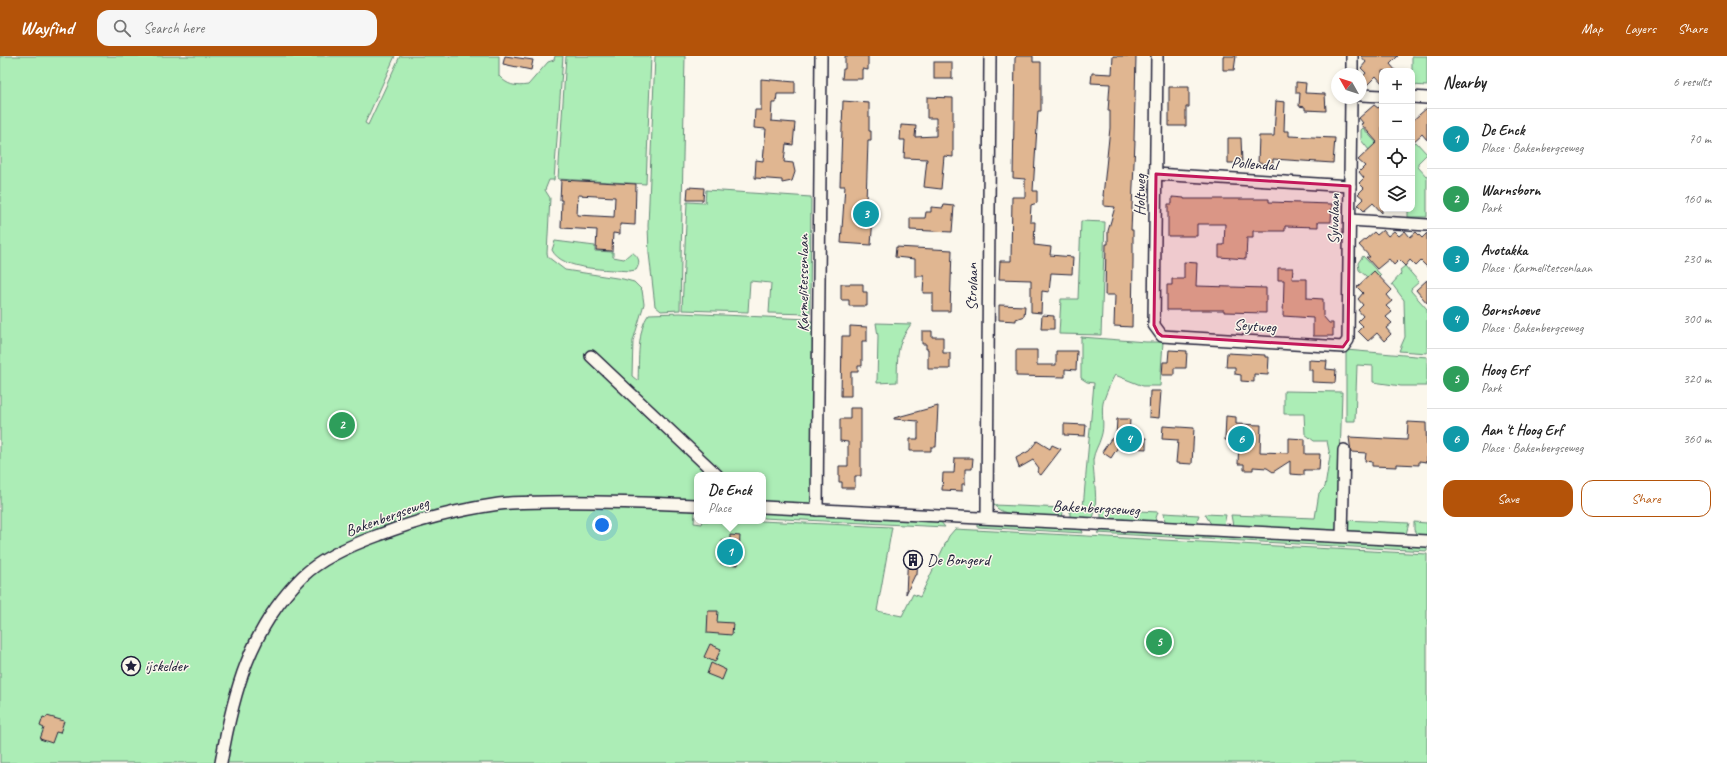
<!DOCTYPE html>
<meta charset="utf-8">
<style>
:root{--surface:#fff;--page:#f6f6f6;--text:#222;--muted:#767676;--line:#e0e0e0;--accent:#b45309}
body{margin:0;font-family:Caveat,sans-serif;background:var(--page);color:var(--text)}
.controls{position:absolute;right:12px;top:12px;display:grid;overflow:hidden;border-radius:8px;box-shadow:0 2px 6px #0003}
.controls button{width:36px;height:36px;display:grid;place-items:center;padding:0;border:0;border-bottom:1px solid var(--line);background:var(--surface);color:var(--text);font:20px sans-serif}
.compass{position:absolute;left:1331px;top:12px;width:36px;height:36px;border-radius:50%;background:var(--surface);box-shadow:0 2px 6px #0003;rotate:309deg}
.you{position:absolute;left:602px;top:469px;width:14px;height:14px;margin:-10px;border:3px solid #fff;border-radius:50%;background:#1a73e8;box-shadow:0 0 0 6px #1a73e833}
.badge{display:grid;place-items:center;width:26px;height:26px;border-radius:50%;background:var(--accent);color:#fff;font-size:13px;font-weight:700}
.pin{position:absolute;translate:-50% -50%;border:2px solid #fff;box-shadow:0 1px 4px #0006}
.popup{position:absolute;left:694px;top:416px;width:72px;height:52px;box-sizing:border-box;display:grid;place-content:center;border-radius:8px;background:var(--surface);filter:drop-shadow(0 1px 3px #0005);font-size:13px;white-space:nowrap;color:var(--muted)}
.popup b{font-size:15px;color:var(--text)}
.popup::after{content:'';position:absolute;left:50%;top:100%;margin-left:-8px;border:8px solid transparent;border-top-color:var(--surface)}
.list{margin:0;padding:0;list-style:none}
h2{display:flex;justify-content:space-between;align-items:center;height:52px;margin:0;padding:0 16px;font-size:17px}
h2 small{font-size:13px;font-weight:400;color:var(--muted)}
.list li{display:grid;grid-template-columns:26px 1fr auto;gap:12px;align-items:center;box-sizing:border-box;height:60px;padding:0 16px;border-top:1px solid var(--line)}
.list b{display:block;font-size:15px;white-space:nowrap}
.list p{margin:0;font-size:13px;white-space:nowrap;color:var(--muted)}
.list em{font-size:13px;font-style:normal;color:var(--muted)}
.actions{display:flex;gap:8px;padding:12px 16px}
.actions a{flex:1;padding:9px 0;border:1px solid var(--accent);border-radius:12px;text-align:center;font-size:14px;color:var(--accent)}
.actions .main{background:var(--accent);color:#fff}
.icon{flex:none;width:22px;height:22px;fill:none;stroke:currentColor;stroke-width:2;stroke-linecap:round;stroke-linejoin:round}
.map{position:relative;flex:none;width:1427px;height:707px;overflow:hidden}
header{display:flex;align-items:center;gap:24px;box-sizing:border-box;height:56px;padding:0 20px;background:var(--accent);color:#fff}
header strong{font-size:19px}
nav{display:flex;gap:22px;margin-inline-start:auto;font-size:14px}
.search{width:280px;height:36px;background:var(--page);display:flex;align-items:center;gap:10px;box-sizing:border-box;padding:0 14px;border-radius:12px;color:var(--muted);font-size:15px}
main{display:flex}
aside{flex:1;background:var(--surface)}
.map>svg:first-child{display:block}
</style>
<header>
<strong>Wayfind</strong>
<div class="search"><svg class="icon" aria-label="search" viewBox="0 0 24 24"><circle cx="10" cy="10" r="6"/><path d="M15 15l6 6"/></svg>Search here</div>
<nav><a>Map</a><a>Layers</a><a>Share</a></nav>
</header>
<main>
<div class="map">
<svg width="1427" height="707" viewBox="0 0 1427 707">
<rect width="100%" height="100%" fill="#fbf7ec"/>
<filter id="ink" filterUnits="userSpaceOnUse"><feTurbulence type="fractalNoise" baseFrequency=".025" numOctaves="2"/><feDisplacementMap in="SourceGraphic" scale="8" xChannelSelector="R" yChannelSelector="G"/><feConvolveMatrix kernelMatrix="1 2 1 2 8 2 1 2 1" color-interpolation-filters="sRGB"/></filter>
<g filter="url(#ink)">
<g fill="#acedb6" stroke="#678878">
<path d="M0,0H395L365,67L368,69L400,0H499V20C507,29 515,31 528,29L548,6L554,4L555,0H563L554,124H549L545,134L550,142L547,197L548,201L565,214L623,223L634,226L642,234L644,248L633,285L632,320L638,325C639,306 637,273 649,258L680,257L808,263L814,267L812,444L810,449L763,447V419H697V445L580,449L693,453L695,456L694,467L702,468L703,465H760L892,471L877,555L902,560L913,538L920,541L949,480L955,473L1427,498V707H0Z"/>
<path d="M566,0H651L646,128L558,123Z"/>
<path d="M655,0H685L680,254L661,255L655,250L649,197L648,170Z"/>
<path d="M1412,0H1427V30L1412,29Z"/>
<path d="M1363,72L1381,92L1373,99L1361,84V74Z"/>
<path d="M1416,86L1427,98L1418,107V111L1427,121V161H1408V153H1412V89Z"/>
<path d="M706,134L811,141L810,258L769,257L771,227L750,225L748,256L682,254L687,146L705,147Z"/>
<path d="M1081,165L1105,166L1101,279L1059,278L1061,243H1078Z"/>
<path d="M555,185L595,190V195L613,196V201L624,203L632,196C639,201 641,206 636,214L629,215C609,213 562,215 552,194Z"/>
<path d="M1363,200L1381,219L1373,226L1359,214L1358,207Z"/>
<path d="M1405,210L1419,226L1411,233V235L1427,253V297L1399,295L1405,281L1404,244L1392,228L1401,218L1400,214Z"/>
<path d="M876,267L911,268C895,291 898,300 897,326L877,327L878,280Z"/>
<path d="M1081,281L1146,286H1163L1160,330H1143L1115,319C1112,323 1104,342 1103,347C1101,357 1105,370 1101,381C1099,389 1094,395 1093,404C1093,420 1099,448 1093,462L1070,461V452H1083L1094,327L1087,326L1081,322Z"/>
<path d="M1346,294L1427,301V330H1401L1373,326V310L1357,309L1355,365H1346Z"/>
<path d="M1284,335L1342,336L1338,473L1336,475L1233,470L1231,459L1315,462L1319,437L1325,431L1330,400L1327,385H1314L1305,378L1304,358H1284Z"/>
<path d="M994,449L1064,452L1062,461C1044,460 1005,464 994,449Z"/>
<path d="M1101,453L1158,456L1155,465L1101,462Z"/>
<path d="M763,456L940,465L945,471L763,462Z"/>
<path d="M1164,457L1199,459L1196,467L1165,466Z"/>
<path d="M1205,458L1226,459L1224,469L1211,468Z"/>
<path d="M1345,464L1409,467L1406,478L1347,475Z"/>
<path d="M977,466L1081,472L1083,477L977,471Z"/>
<path d="M1414,466L1427,467V479H1417L1414,474Z"/>
<path d="M1106,473L1427,490V495L1097,477Z"/>
</g>
<g fill="#e0b691" stroke="#22223b" fill-rule="evenodd">
<path d="M505,0L533,4L531,14L503,8Z"/>
<path d="M845,0H868V14L862,13V23H842L843,13H845Z"/>
<path d="M1017,0H1033V6H1041V55H1038L1033,135H1037V147L1031,149L1030,166H1035L1034,189L1051,191L1050,199L1073,201L1072,218L1051,217L1049,236L1042,235L1041,257L1031,256V224L999,223L1000,205H1011L1012,141H1025V123L1013,122L1015,2Z"/>
<path d="M1113,0H1136L1134,85H1135L1131,174H1133V205L1132,271L1114,270L1115,239H1105L1106,188H1108V175L1115,151L1104,150V140H1103L1110,72V55H1108L1110,28L1091,27L1092,17L1112,18Z"/>
<path d="M1223,0H1236L1234,14H1223Z"/>
<path d="M1361,0H1398L1390,8L1396,15H1382V27L1376,20L1367,29L1361,23L1366,17L1361,12L1366,6Z"/>
<rect x="934" y="6" width="18" height="17"/>
<path d="M761,23L795,26V38H777L776,47H772L771,65L795,67L793,89L786,88L784,106L793,107L795,116L792,125L782,127V124L755,122L756,104L763,105L766,73L754,72L755,54H761Z"/>
<path d="M1296,26L1306,27L1305,37L1325,38L1326,55L1305,54V51L1299,50L1300,37H1296Z"/>
<path d="M1169,31H1189V51H1186V70H1169Z"/>
<path d="M927,41L953,42V101L944,100L941,133L924,131L927,103L904,102L905,84H900L901,69L916,70L915,81L936,80V62H927Z"/>
<path d="M843,45L869,47V75H871V85H868L866,146L874,147L871,189L841,187L845,130H840Z"/>
<path d="M1276,45L1285,46L1284,75H1289V80L1335,82L1333,107L1273,103V108L1258,107L1259,80H1274Z"/>
<path d="M1374,49L1378,52L1382,49V157L1373,147L1364,155L1358,149L1364,143L1358,138L1364,132L1359,127L1364,122L1359,116L1365,110L1358,104L1377,86L1361,68L1363,67L1359,62Z"/>
<path d="M1427,52V84L1422,78L1412,87V65Z"/>
<path d="M1228,82H1241L1242,107H1228Z"/>
<path d="M561,124L636,128L635,169L620,168V178L613,177L612,195L596,194L597,174L561,172L562,144H560ZM578,139L615,141L614,161L577,159Z"/>
<path d="M688,131L704,132L703,144H687Z"/>
<path d="M1172,141L1184,142V143H1269V146L1332,148L1331,166H1318V171L1285,170V175H1253V182H1247L1246,203L1219,201V189H1224L1225,168H1197V180H1168V148H1172Z"/>
<path d="M944,149L954,150L952,176L910,174V162H925L926,156H931V151L943,152Z"/>
<path d="M1383,174L1388,180L1394,175L1399,180L1405,175L1410,181L1416,176L1422,182L1427,177V211L1421,205L1416,210L1410,204L1405,210L1399,204L1394,209L1389,203L1377,213L1366,201H1370L1359,189L1374,176L1377,179Z"/>
<path d="M896,191L952,194L950,255H933V237H923L924,220H915V203L895,201Z"/>
<path d="M1184,206L1197,207L1196,230L1266,232V257L1224,256V254H1167V229H1172V223H1184Z"/>
<path d="M1278,212H1293L1292,223H1307V242L1323,243V260L1329,267H1333V280H1313V262L1283,260L1284,224H1278Z"/>
<path d="M1374,215L1392,234L1387,239L1392,245L1386,250L1392,256L1386,261L1392,267L1386,272L1391,278L1384,285L1377,277L1368,285L1358,275L1363,270L1358,265L1363,260L1358,254L1363,249L1358,243L1363,237L1357,231Z"/>
<path d="M1427,224V247L1416,234Z"/>
<path d="M841,228H863V236H867V250H849V244H841Z"/>
<path d="M999,249L1025,250L1024,260L1016,263V265L999,264Z"/>
<path d="M1042,259L1054,260V273H1041Z"/>
<path d="M850,270L867,271V285H862V310H858V316H851V340H841L842,280H850Z"/>
<path d="M922,275H932V281H943V297H950V313H928V293H926V288H922Z"/>
<path d="M1016,294H1037V309H1056V295H1077L1076,314L1065,313V321L1016,320Z"/>
<path d="M1169,294L1187,295L1186,312H1174V319H1162L1163,306H1168Z"/>
<path d="M1227,297L1265,299V301H1269L1268,319L1254,318V326L1241,325V319L1235,318V311H1226Z"/>
<path d="M1309,304L1327,305L1326,313L1336,314L1335,327L1312,326V314H1309Z"/>
<path d="M1150,335H1161L1159,362L1149,361Z"/>
<path d="M938,350L936,391H931V395H910V383H918V365L894,363V362Z"/>
<path d="M850,352H861V420H855V432H842V426H839V410H848V386L840,385V363H850Z"/>
<path d="M1226,360L1236,361V368L1261,369L1260,396L1289,397V382L1305,383V398H1320L1319,414H1304V419L1290,418V405L1273,416L1267,412L1253,411V414H1244V408H1238L1239,385L1225,384Z"/>
<path d="M1117,363H1130L1129,381L1146,382V393L1118,391L1111,402L1102,396L1111,383L1116,380Z"/>
<path d="M1408,366L1426,367L1427,406L1419,405V409L1397,408V411L1372,410V406L1365,405L1366,397L1351,396L1349,381L1407,384Z"/>
<path d="M1064,368L1086,369L1085,380L1064,379Z"/>
<path d="M1163,370L1194,372L1192,408L1176,407L1178,384L1162,383Z"/>
<path d="M1037,385L1050,393L1052,389L1061,393L1041,419L1037,416L1039,412L1033,404L1019,412L1016,402L1029,395Z"/>
<path d="M955,402H973L972,413H965V428H962V435L942,434L943,417H954Z"/>
<path d="M730,479L740,480L738,509L721,508L722,484H730Z"/>
<path d="M908,495L918,496L917,519H915L906,538Z"/>
<path d="M708,555H718L717,566L733,567L732,579L707,577Z"/>
<path d="M710,588L721,593L715,606L704,601Z"/>
<path d="M711,607L726,614L722,624L707,618Z"/>
<path d="M47,660L64,665L60,677L56,676L52,687L40,683L44,672L40,670L43,661L46,662Z"/>
</g>
<g fill="none" stroke-linecap="round" stroke-linejoin="round">
<defs>
<g id="minor">
<path d="M1157,0L1154,269L1162,280L1343,291L1348,284L1351,42"/>
<path d="M1352,18V0"/>
<path d="M1361,39L1382,40"/>
<path d="M1412,41L1427,42"/>
<path d="M1156,118L1350,130"/>
<path d="M1350,164L1427,169"/>
<path d="M591,300L717,419"/>
<path d="M763,451L1427,485"/>
<path d="M817,454L821,0"/>
<path d="M987,462L990,0"/>
<path d="M1342,480L1344,394"/>
<path d="M221,707C233,637 250,572 303,520C322,502 354,488 379,479C417,464 458,454 499,448C515,446 532,446 548,446C598,445 647,447 697,449"/>
</g>
</defs>
<use href="#minor" stroke="#22223b" stroke-width="14"/>
<use href="#minor" stroke="#fbf7ec" stroke-width="11"/>
</g>
</g>
<path fill="#c2185b" fill-opacity="0.2" stroke="#c2185b" stroke-width="3" stroke-linejoin="round" d="M1156,118L1350,130L1348,284L1343,291L1162,280L1158,277L1154,269Z"/>
<defs>
<symbol id="building-ring" viewBox="-11 -11 22 22"><circle r="9.5" fill="#fbf7ec" stroke="#22223b" stroke-width="1.5"/><path d="M-4-6H4V6H1V3H-1V6H-4ZM-2.5-4.3h1.7v1.8h-1.7ZM.8-4.3h1.7v1.8H.8ZM-2.5-1h1.7V.8h-1.7ZM.8-1h1.7V.8H.8Z" fill="#22223b"/></symbol>
<symbol id="sight-ring" viewBox="-11 -11 22 22"><circle r="9.5" fill="#fbf7ec" stroke="#22223b" stroke-width="1.5"/><path d="M0-6L1.8-2.2L6-1.7L2.9 1.2L3.7 5.4L0 3.3L-3.7 5.4L-2.9 1.2L-6-1.7L-1.8-2.2Z" fill="#22223b"/></symbol>
</defs>
<g fill-rule="evenodd">
<use href="#building-ring" x="902" y="493" width="22" height="22"/>
<use href="#sight-ring" x="120" y="599" width="22" height="22"/>
</g>
<g text-anchor="middle" dominant-baseline="central" stroke-width="3" stroke-linejoin="round" paint-order="stroke">
<g font-size="16" fill="#22223b" stroke="#fbf7ec">
<text transform="translate(1254 108) rotate(4)">Pollendal</text>
<text transform="translate(1140 139) rotate(-89)">Holtweg</text>
<text transform="translate(1334 163) rotate(-89)">Sylvalaan</text>
<text transform="translate(803 227) rotate(-90)">Karmelitessenlaan</text>
<text transform="translate(972 231) rotate(-90)">Strolaan</text>
<text transform="translate(1255 270) rotate(4)">Seytweg</text>
<text transform="translate(1096 452) rotate(3)">Bakenbergseweg</text>
<text transform="translate(387 461) rotate(-20)">Bakenbergseweg</text>
</g>
<g font-size="16" fill="#22223b" stroke="#fbf7ec" text-anchor="start">
<text x="927" y="504">De Bongerd</text>
<text x="145" y="610">ijskelder</text>
</g>
</g>
</svg>
<div class="controls">
<button>+</button>
<button>−</button>
<button><svg class="icon" aria-label="locate" viewBox="0 0 24 24"><circle cx="12" cy="12" r="6"/><path d="M12 2v4M12 18v4M2 12h4M18 12h4"/></svg></button>
<button><svg class="icon" aria-label="layers" viewBox="0 0 24 24"><path d="M12 4l9 5-9 5-9-5zM3 14l9 5 9-5"/></svg></button>
</div>
<svg class="compass" viewBox="-18 -18 36 36"><path d="M0-13l5 13h-10z" fill="#e53935"/><path d="M0 13l5-13h-10z" fill="#767676"/></svg>
<div class="you"></div>
<div class="pin badge" style="left:730px;top:496px;background:#0f9aa8">1</div>
<div class="popup"><b>De Enck</b>Place</div>
<div class="pin badge" style="left:342px;top:369px;background:#2e9e5b">2</div>
<div class="pin badge" style="left:866px;top:158px;background:#0f9aa8">3</div>
<div class="pin badge" style="left:1129px;top:383px;background:#0f9aa8">4</div>
<div class="pin badge" style="left:1159px;top:586px;background:#2e9e5b">5</div>
<div class="pin badge" style="left:1241px;top:383px;background:#0f9aa8">6</div>
</div>
<aside>
<h2>Nearby<small>6 results</small></h2>
<ul class="list">
<li><span class="badge" style="background:#0f9aa8">1</span><div><b>De Enck</b><p>Place · Bakenbergseweg</p></div><em>70 m</em></li>
<li><span class="badge" style="background:#2e9e5b">2</span><div><b>Warnsborn</b><p>Park</p></div><em>160 m</em></li>
<li><span class="badge" style="background:#0f9aa8">3</span><div><b>Avotakka</b><p>Place · Karmelitessenlaan</p></div><em>230 m</em></li>
<li><span class="badge" style="background:#0f9aa8">4</span><div><b>Bornshoeve</b><p>Place · Bakenbergseweg</p></div><em>300 m</em></li>
<li><span class="badge" style="background:#2e9e5b">5</span><div><b>Hoog Erf</b><p>Park</p></div><em>320 m</em></li>
<li><span class="badge" style="background:#0f9aa8">6</span><div><b>Aan 't Hoog Erf</b><p>Place · Bakenbergseweg</p></div><em>360 m</em></li>
</ul>
<div class="actions"><a class="main">Save</a><a>Share</a></div>
</aside>
</main>
